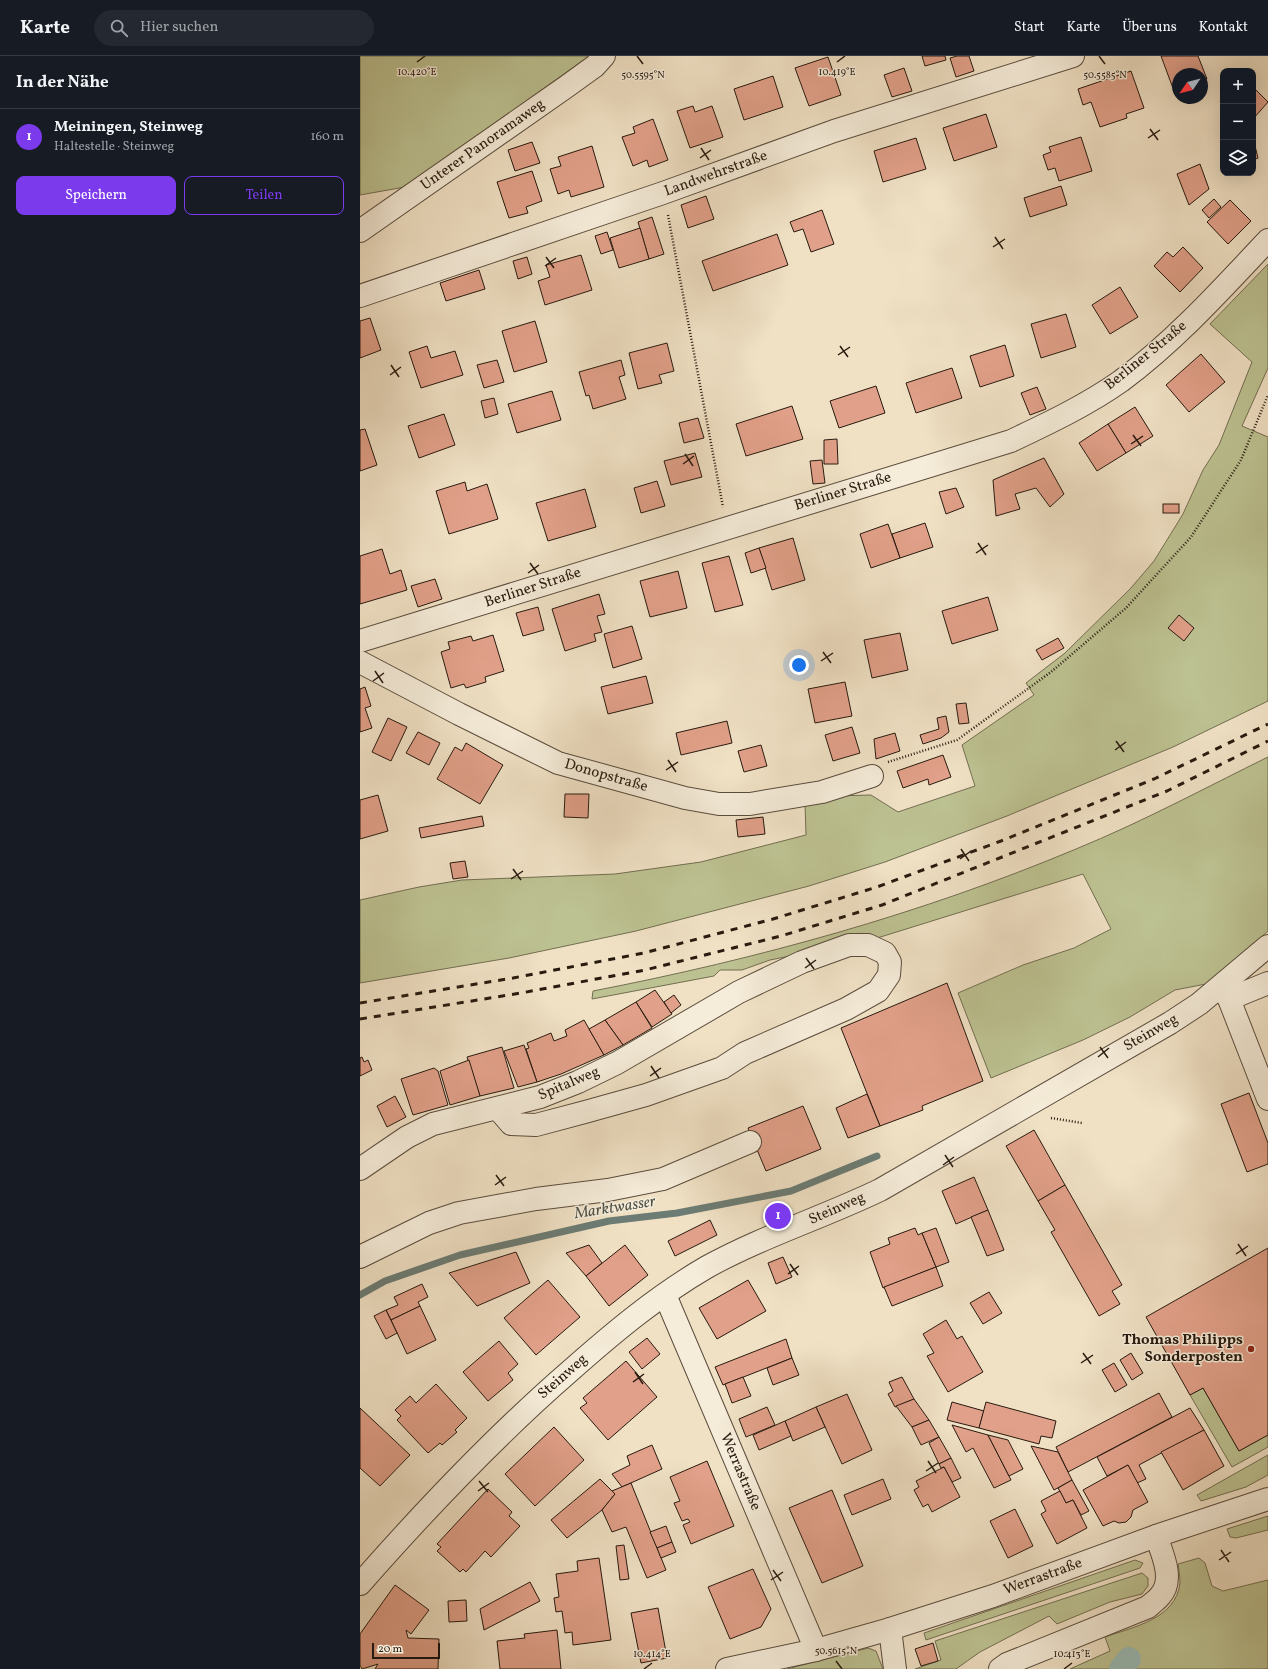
<!DOCTYPE html>
<html lang="de">
<meta charset="utf-8">
<style>
:root{--surface:#171b24;--page:#242831;--text:#f1f3f6;--muted:#9ea1a6;--line:#363941;--accent:#7c3aed}
body{margin:0;font-family:Vollkorn,serif;background:var(--page);color:var(--text)}
.controls{position:absolute;right:12px;top:12px;display:grid;overflow:hidden;border-radius:8px;box-shadow:0 4px 16px #0002}
.controls button{width:36px;height:36px;display:grid;place-items:center;padding:0;border:0;border-bottom:1px solid var(--line);background:var(--surface);color:var(--text);font:20px sans-serif}
.compass{position:absolute;left:812px;top:12px;width:36px;height:36px;border-radius:50%;background:var(--surface);box-shadow:0 4px 16px #0002;rotate:235deg}
.scale{position:absolute;left:12px;bottom:10px;width:68px;box-sizing:border-box;padding-left:4px;border:2px solid #281a0f;border-top:0;font-size:11px;line-height:14px;white-space:nowrap;color:#281a0f;-webkit-text-stroke:3px #f5ecd9;paint-order:stroke}
.you{position:absolute;left:439px;top:609px;width:14px;height:14px;margin:-10px;border:3px solid #fff;border-radius:50%;background:#1a73e8;box-shadow:0 0 0 6px #1a73e833}
.badge{display:grid;place-items:center;width:26px;height:26px;border-radius:50%;background:var(--accent);color:#fff;font-size:13px;font-weight:700}
.pin{position:absolute;translate:-50% -50%;border:2px solid #fff;box-shadow:0 1px 4px #0006}
.list{margin:0;padding:0;list-style:none}
h2{display:flex;justify-content:space-between;align-items:center;height:52px;margin:0;padding:0 16px;font-size:17px}
h2 small{font-size:13px;font-weight:400;color:var(--muted)}
.list li{display:grid;grid-template-columns:26px 1fr auto;gap:12px;align-items:center;box-sizing:border-box;height:56px;padding:0 16px;border-top:1px solid var(--line)}
.list b{display:block;font-size:15px;white-space:nowrap}
.list p{margin:0;font-size:13px;white-space:nowrap;color:var(--muted)}
.list em{font-size:13px;font-style:normal;color:var(--muted)}
.actions{display:flex;gap:8px;padding:12px 16px}
.actions a{flex:1;padding:9px 0;border:1px solid var(--accent);border-radius:8px;text-align:center;font-size:14px;color:var(--accent)}
.actions .main{background:var(--accent);color:#fff}
.icon{flex:none;width:22px;height:22px;fill:none;stroke:currentColor;stroke-width:2;stroke-linecap:round;stroke-linejoin:round}
.map{position:relative;flex:none;width:908px;height:1613px;overflow:hidden}
header{display:flex;align-items:center;gap:24px;box-sizing:border-box;height:56px;padding:0 20px;background:var(--surface);border-bottom:1px solid var(--line)}
header strong{font-size:19px}
nav{display:flex;gap:22px;margin-inline-start:auto;font-size:14px}
.search{width:280px;height:36px;background:var(--page);display:flex;align-items:center;gap:10px;box-sizing:border-box;padding:0 14px;border-radius:22px;color:var(--muted);font-size:15px}
main{display:flex}
aside{flex:1;background:var(--surface)}
.map>svg:first-child{display:block}
</style>
<header>
<strong>Karte</strong>
<div class="search"><svg class="icon" aria-label="search" viewBox="0 0 24 24"><circle cx="10" cy="10" r="6"/><path d="M15 15l6 6"/></svg>Hier suchen</div>
<nav><a>Start</a><a>Karte</a><a>Über uns</a><a>Kontakt</a></nav>
</header>
<main>
<aside>
<h2>In der Nähe<small></small></h2>
<ul class="list">
<li><span class="badge">1</span><div><b>Meiningen, Steinweg</b><p>Haltestelle · Steinweg</p></div><em>160 m</em></li>
</ul>
<div class="actions"><a class="main">Speichern</a><a>Teilen</a></div>
</aside>
<div class="map">
<svg width="908" height="1613" viewBox="0 0 908 1613">
<rect width="100%" height="100%" fill="#f0e1c5"/>
<filter id="stains"><feTurbulence type="fractalNoise" baseFrequency=".005" numOctaves="4"/><feColorMatrix values="0 0 0 0 .2 0 0 0 0 .09 0 0 0 0 .02 0 0 0 .5 -.17"/></filter>
<radialGradient id="worn" r=".72"><stop offset=".6" stop-color="#630" stop-opacity="0"/><stop offset="1" stop-color="#630" stop-opacity=".3"/></radialGradient>
<g fill="#bdc292" stroke="#726e50">
<path d="M0,0H229L45,131L0,139Z"/>
<path d="M908,208V312L882,370L908,381V645L813,691L647,760L525,806L449,830L276,875L149,902L0,927V844L59,831L102,824L255,818L341,806L446,779L445,747L475,740L511,739L538,756L615,730L602,689L674,639L666,627L705,597L770,533L794,505L823,458L843,414L859,389L892,306L850,268Z"/>
<path d="M908,701V875L862,916L846,928L815,934L770,961L723,984L631,1022L598,937L663,909L714,892L751,873L723,818L514,883L410,904L382,914H360L354,920L232,943L233,935C398,903 561,858 716,793C782,766 845,732 908,701Z"/>
<path d="M843,1332L879,1395L908,1379V1391L872,1411L830,1339Z"/>
<path d="M908,1399V1419L886,1431L841,1445L837,1439Z"/>
<path d="M908,1460V1474L876,1482L870,1481L867,1473Z"/>
<path d="M839,1502L845,1507L852,1530L863,1535L908,1524V1613H710L750,1595L745,1581C773,1571 816,1563 820,1527C820,1521 819,1514 818,1508Z"/>
<path d="M775,1504L783,1507L780,1512L566,1584L564,1577Z"/>
<path d="M782,1517L788,1522V1530L782,1538L750,1546L697,1568L689,1560L620,1596L596,1613H555L581,1604L575,1585Z"/>
<path d="M508,1592L516,1595L523,1613H427Z"/>
</g>
<g fill="none" stroke-linecap="round" stroke-linejoin="round">
<path stroke="#6c7c74" stroke-width="7" d="M0,1239L25,1225L100,1199L249,1165L317,1157L431,1135L517,1100"/>
<path stroke="#9abdb8" stroke-width="24" d="M761,1613L769,1603"/>
</g>
<g fill="#e1a089" stroke="#281a0f">
<path d="M562,0H585L586,4L565,10Z"/>
<path d="M597,0H609L614,15L596,21L590,2Z"/>
<path d="M801,0H838L847,23L842,25V18H818V34L814,35Z"/>
<path d="M468,1L481,39L449,50L435,12Z"/>
<path d="M544,12L552,35L532,41L524,19Z"/>
<path d="M771,15L784,52L766,58L767,62L740,71L731,46L723,49L718,33Z"/>
<path d="M413,20L423,51L384,64L374,33Z"/>
<path d="M893,31L908,46L893,63Z"/>
<path d="M333,50L335,56L352,50L363,81L330,92L317,55Z"/>
<path d="M626,58L637,91L594,105L583,72Z"/>
<path d="M293,63L308,104L289,111L287,104L273,110L262,81L275,77L273,71Z"/>
<path d="M721,81L732,115L699,125L695,112L688,114L683,99L691,96L689,91Z"/>
<path d="M556,82L566,113L523,126L514,95Z"/>
<path d="M172,86L180,107L155,115L148,94Z"/>
<path d="M232,90L244,131L211,141L209,134L198,138L190,113L201,110L198,101Z"/>
<path d="M895,90L898,102L893,104V91Z"/>
<path d="M840,108L849,133L829,149L817,118Z"/>
<path d="M172,115L182,145L166,151L168,157L149,162L137,126Z"/>
<path d="M701,130L707,149L670,161L664,142Z"/>
<path d="M346,140L354,163L328,172L321,149Z"/>
<path d="M854,143L861,151L849,162L842,154Z"/>
<path d="M870,144L891,165L868,188L847,166Z"/>
<path d="M462,154L474,188L451,196L443,173L434,176L430,166Z"/>
<path d="M292,161L304,198L289,203L278,166Z"/>
<path d="M280,172L289,203L259,212L250,182Z"/>
<path d="M247,176L253,194L241,198L235,180Z"/>
<path d="M417,178L428,209L353,235L342,205Z"/>
<path d="M823,191L843,212L820,236L794,210L807,196L813,201Z"/>
<path d="M221,199L232,234L185,249L178,225L190,221L186,209Z"/>
<path d="M167,201L172,218L158,223L153,205Z"/>
<path d="M119,214L125,233L86,245L80,227Z"/>
<path d="M760,231L778,261L750,278L732,249Z"/>
<path d="M706,258L716,291L681,302L671,268Z"/>
<path d="M10,262L21,294L0,302V265Z"/>
<path d="M175,265L187,306L154,316L142,275Z"/>
<path d="M307,287L314,315L299,319L302,327L278,333L269,297Z"/>
<path d="M645,289L654,320L620,331L610,300Z"/>
<path d="M67,290L71,302L95,295L103,319L61,332L49,296Z"/>
<path d="M841,298L865,326L829,356L806,329Z"/>
<path d="M137,304L144,326L124,332L117,309Z"/>
<path d="M261,304L265,319L259,321L266,343L233,353L229,339L226,340L219,316Z"/>
<path d="M592,312L602,342L556,357L546,327Z"/>
<path d="M516,330L525,357L479,372L470,345Z"/>
<path d="M677,331L686,353L670,359L661,337Z"/>
<path d="M192,335L201,364L157,377L148,348Z"/>
<path d="M134,342L138,358L125,362L121,345Z"/>
<path d="M432,350L443,383L386,400L376,368Z"/>
<path d="M775,351L793,380L766,397L748,368Z"/>
<path d="M84,358L95,389L59,402L48,370Z"/>
<path d="M338,362L344,382L324,387L319,367Z"/>
<path d="M748,368L766,397L737,415L719,387Z"/>
<path d="M5,373L17,409L0,415V374Z"/>
<path d="M477,383L478,408H464V384Z"/>
<path d="M335,397L342,421L311,429L304,405Z"/>
<path d="M684,402L704,438L690,451L676,432L655,438L660,453L636,460L633,424Z"/>
<path d="M462,404L465,427L453,428L450,405Z"/>
<path d="M297,425L305,450L281,457L274,432Z"/>
<path d="M105,426L107,435L127,428L138,463L89,478L76,435Z"/>
<path d="M596,432L604,451L586,458L579,436Z"/>
<path d="M225,433L236,471L188,485L176,447Z"/>
<rect x="803" y="448" width="16" height="9"/>
<path d="M565,467L573,491L540,502L532,478Z"/>
<path d="M528,468L540,502L511,512L500,478Z"/>
<path d="M433,482L445,524L412,534L399,492Z"/>
<path d="M399,492L406,512L391,517L385,497Z"/>
<path d="M22,493L30,518L41,514L47,534L0,548V500Z"/>
<path d="M369,500L383,549L355,556L342,507Z"/>
<path d="M318,515L327,552L290,561L280,525Z"/>
<path d="M75,523L82,543L58,551L51,530Z"/>
<path d="M239,538L245,558L237,560L242,576L234,578L236,585L205,595L192,553Z"/>
<path d="M628,541L638,574L592,588L582,555Z"/>
<path d="M178,551L184,574L163,580L156,557Z"/>
<path d="M819,559L834,572L824,585L808,572Z"/>
<path d="M272,570L282,603L253,612L244,578Z"/>
<path d="M540,577L548,614L512,622L504,584Z"/>
<path d="M133,579L144,615L125,621L126,626L106,632L104,628L91,632L81,596L90,593L88,586L111,580L113,585Z"/>
<path d="M698,582L704,592L682,604L676,594Z"/>
<path d="M286,620L293,647L248,658L241,631Z"/>
<path d="M485,626L492,660L455,667L448,633Z"/>
<path d="M5,631L11,650L5,652L12,672L0,676V633Z"/>
<path d="M606,647L609,667L599,668L596,648Z"/>
<path d="M586,660L589,676L581,682L563,688L560,679L579,673L577,662Z"/>
<path d="M28,662L47,671L31,705L12,696Z"/>
<path d="M367,665L372,687L321,699L316,677Z"/>
<path d="M492,671L500,697L473,705L465,679Z"/>
<path d="M58,676L80,687L69,709L46,697Z"/>
<path d="M535,677L540,695L516,703L514,683Z"/>
<path d="M106,687L143,709L120,748L77,723L95,691L102,695Z"/>
<path d="M401,689L407,710L384,716L378,695Z"/>
<path d="M583,699L591,721L569,729L568,723L543,732L537,715Z"/>
<path d="M205,738H229L228,762L204,761Z"/>
<path d="M18,739L28,775L0,783V744Z"/>
<path d="M122,760L124,770L61,782L59,772Z"/>
<path d="M403,761L405,778L378,781L376,764Z"/>
<path d="M105,805L108,821L93,823L90,807Z"/>
<path d="M587,927L623,1025L562,1050L563,1054L520,1070L481,972Z"/>
<path d="M295,934L312,958L292,971L276,946Z"/>
<path d="M314,939L321,949L311,957L304,946Z"/>
<path d="M276,946L292,972L263,989L245,964Z"/>
<path d="M224,964L244,999L201,1018L177,1026L166,993L169,992L167,987L191,977L194,985L207,980L205,974Z"/>
<path d="M245,964L263,989L244,999L229,973Z"/>
<path d="M164,989L177,1026L158,1031L144,995Z"/>
<path d="M142,991L154,1032L120,1040L107,1001Z"/>
<path d="M2,1001L4,1006L8,1004L12,1014L0,1020V1002Z"/>
<path d="M109,1004L120,1040L90,1049L80,1015Z"/>
<path d="M74,1012L78,1015L88,1049L53,1059L41,1023Z"/>
<path d="M889,1037L908,1087V1108L887,1116L861,1048Z"/>
<path d="M507,1038L520,1070L488,1082L476,1052Z"/>
<path d="M35,1040L46,1061L27,1071L17,1050Z"/>
<path d="M443,1050L461,1093L406,1115L388,1072Z"/>
<path d="M674,1074L705,1129L678,1145L646,1090Z"/>
<path d="M614,1121L628,1154L596,1168L582,1135Z"/>
<path d="M705,1129L762,1229L752,1235L760,1248L739,1260L691,1176L695,1174L678,1145Z"/>
<path d="M628,1154L644,1194L627,1200L611,1161Z"/>
<path d="M350,1164L357,1179L315,1200L308,1185Z"/>
<path d="M555,1172L558,1179L562,1177L576,1211L523,1232L510,1196L530,1188L528,1182Z"/>
<path d="M576,1172L589,1206L576,1211L562,1177Z"/>
<path d="M229,1189L242,1207L226,1220L206,1197Z"/>
<path d="M265,1189L288,1219L249,1250L226,1220Z"/>
<path d="M908,1192V1379L879,1395L843,1332L830,1339L786,1261Z"/>
<path d="M156,1196L170,1227L117,1250L89,1217Z"/>
<path d="M423,1201L432,1221L416,1228L408,1207Z"/>
<path d="M576,1211L583,1230L532,1250L524,1231Z"/>
<path d="M188,1224L220,1261L176,1299L144,1262Z"/>
<path d="M388,1224L406,1255L357,1283L339,1252Z"/>
<path d="M62,1228L68,1241L58,1246L60,1250L31,1264L26,1254L38,1249L34,1241Z"/>
<path d="M629,1236L642,1257L623,1268L610,1247Z"/>
<path d="M60,1250L76,1284L47,1298L31,1264Z"/>
<path d="M26,1254L37,1277L26,1283L14,1260Z"/>
<path d="M586,1264L597,1283L602,1280L623,1316L588,1336L567,1300L574,1297L563,1278Z"/>
<path d="M287,1282L300,1298L282,1313L269,1296Z"/>
<path d="M426,1283L432,1302L363,1329L355,1311Z"/>
<path d="M139,1285L158,1308L148,1317L153,1324L128,1345L103,1316Z"/>
<path d="M771,1297L783,1317L772,1324L760,1304Z"/>
<path d="M432,1302L439,1319L413,1329L407,1312Z"/>
<path d="M266,1305L297,1341L248,1384L220,1352L227,1347L223,1342Z"/>
<path d="M754,1307L767,1329L755,1336L742,1314Z"/>
<path d="M383,1321L391,1340L372,1347L365,1328Z"/>
<path d="M542,1321L554,1343L535,1351L528,1338L533,1335L529,1326Z"/>
<path d="M76,1328L107,1362L95,1374L97,1376L82,1389L80,1387L68,1397L37,1364L41,1360L35,1354L50,1340L56,1347Z"/>
<path d="M799,1337L812,1361L708,1416L696,1391Z"/>
<path d="M487,1338L512,1394L482,1408L456,1351Z"/>
<path d="M554,1343L569,1364L552,1371L536,1350Z"/>
<path d="M592,1346L624,1355L619,1372L587,1364Z"/>
<path d="M626,1346L696,1365L692,1382L681,1380L679,1388L619,1372Z"/>
<path d="M407,1351L415,1369L386,1381L379,1363Z"/>
<path d="M456,1351L465,1371L433,1385L425,1365Z"/>
<path d="M0,1352L50,1399L20,1430L0,1412Z"/>
<path d="M830,1352L844,1374L779,1409L786,1423L777,1427L768,1409L747,1420L737,1401Z"/>
<path d="M569,1364L579,1381L561,1389L552,1371Z"/>
<path d="M425,1365L431,1380L399,1394L393,1379Z"/>
<path d="M592,1369L628,1379L651,1424L634,1432L613,1392L606,1396Z"/>
<path d="M194,1371L224,1404L175,1450L145,1418Z"/>
<path d="M844,1374L864,1410L823,1434L801,1396Z"/>
<path d="M628,1379L648,1384L663,1413L649,1420Z"/>
<path d="M579,1381L591,1402L579,1408L569,1387Z"/>
<path d="M292,1389L302,1413L262,1431L252,1418L270,1409L267,1400Z"/>
<path d="M671,1390L698,1396L712,1424L694,1434Z"/>
<path d="M591,1402L601,1422L592,1426L584,1411L581,1412L579,1408Z"/>
<path d="M347,1405L374,1470L331,1488L323,1469L330,1466L328,1463L322,1465L314,1447L320,1445L310,1421Z"/>
<path d="M768,1409L788,1446L773,1454L771,1461L766,1466L759,1467L754,1465L743,1470L723,1434Z"/>
<path d="M584,1411L600,1441L572,1456L568,1448L563,1451L554,1434L559,1431L556,1425Z"/>
<path d="M240,1423L255,1438L242,1454L207,1482L191,1464Z"/>
<path d="M523,1423L531,1443L492,1459L484,1439Z"/>
<path d="M712,1424L729,1455L721,1459L713,1444L706,1447L698,1432Z"/>
<path d="M271,1427L306,1514L287,1522L266,1471L252,1476L242,1454L255,1438L252,1435Z"/>
<path d="M128,1433L152,1456L149,1460L160,1470L131,1501L125,1495L106,1516L103,1513L100,1516L77,1495L81,1491L77,1488Z"/>
<path d="M472,1434L503,1510L462,1527L429,1452Z"/>
<path d="M700,1435L706,1447L713,1444L727,1472L697,1488L681,1458L686,1455L681,1445Z"/>
<path d="M655,1453L673,1490L648,1502L630,1465Z"/>
<path d="M306,1470L312,1486L297,1492L290,1476Z"/>
<path d="M312,1486L316,1496L301,1502L297,1492Z"/>
<path d="M264,1489L269,1523L260,1524L256,1490Z"/>
<path d="M239,1502L251,1584L213,1589L212,1576L205,1577L202,1555L196,1556L194,1542L199,1541L196,1518L218,1515L217,1505Z"/>
<path d="M393,1513L411,1553L401,1571L370,1583L348,1531Z"/>
<path d="M170,1526L180,1545L124,1574L120,1553Z"/>
<path d="M35,1529L69,1554L51,1578L46,1574L48,1582L79,1583L78,1613H15L18,1608L2,1613L0,1609V1578Z"/>
<path d="M106,1544L107,1565L89,1566L88,1545Z"/>
<path d="M298,1552L307,1602L281,1607L271,1557Z"/>
<path d="M197,1574L201,1613H140L137,1585L165,1582L164,1578Z"/>
<path d="M573,1587L578,1605L561,1610L555,1593Z"/>
</g>
<g fill="none" stroke-linecap="round" stroke-linejoin="round">
<defs>
<g id="minor">
<path d="M0,175L206,31L235,10L244,0"/>
<path d="M0,240L303,137L474,75L713,0"/>
<path d="M0,585L651,385C689,367 727,349 761,325C815,285 862,233 908,184"/>
<path d="M0,606L99,658L198,707L325,742L359,748H390L462,736L512,720"/>
<path d="M861,931L869,943L908,1043"/>
<path d="M869,943L908,927"/>
<path d="M0,1113L47,1081L73,1068L180,1041L218,1026L257,1007L379,936L442,906L489,889H508L525,897L530,906L529,919L518,935L486,953L385,997L362,1012L286,1039L225,1056L176,1069L151,1068L138,1053"/>
<path d="M0,1201L69,1167L99,1157L176,1143L248,1134L303,1123L390,1086"/>
<path d="M305,1239L456,1594"/>
<path d="M0,1528C66,1453 134,1381 210,1315C253,1277 297,1240 347,1211C401,1181 464,1161 520,1134L810,967L839,948L908,890"/>
<path d="M530,1573L535,1613"/>
<path d="M367,1613L456,1594L530,1573L633,1540L796,1480L908,1443"/>
<path d="M640,1613L647,1608L788,1551C792,1547 797,1544 800,1540C815,1524 802,1497 796,1480"/>
</g>
</defs>
<use href="#minor" stroke="#5a4c3c" stroke-width="24"/>
<g stroke="#281a0f" stroke-width="2.5" stroke-dasharray="1 2" stroke-linecap="butt">
<path d="M308,159L363,451"/>
<path d="M528,706L597,684L691,616L766,552L831,481L881,404L908,339"/>
<path d="M691,1062L722,1067"/>
</g>
<use href="#minor" stroke="#f5ecd9" stroke-width="22"/>
<g stroke="#281a0f" stroke-width="3" stroke-dasharray="7 7" stroke-linecap="butt">
<path d="M0,947L153,922L284,897L413,863L517,831L641,785L794,723L908,668"/>
<path d="M0,963L161,937L285,914L421,880L522,849L807,735L908,685"/>
</g>
</g>
<path fill="none" stroke="#281a0f" stroke-width="1.5" d="M277,0L283,8M739,0L745,8M57,6L65,0M477,6L485,0M790,73L798,84M788,82L800,74M341,92L349,104M340,102L351,94M635,181L643,193M633,191L645,183M186,201L194,212M185,210L196,202M480,290L488,301M478,299L490,291M31,309L39,321M30,319L41,311M773,379L781,390M771,388L783,380M325,398L333,410M323,408L334,400M618,487L626,499M616,497L628,489M170,507L178,518M168,517L179,509M463,596L471,607M461,605L473,597M15,615L23,627M13,625L24,617M756,685L764,696M755,694L766,686M308,704L316,716M306,714L318,706M601,793L609,805M600,803L611,795M153,813L161,824M151,823L163,815M446,902L454,913M445,912L456,904M740,991L748,1002M738,1001L749,992M291,1010L299,1022M290,1020L301,1012M585,1099L593,1111M583,1109L594,1101M136,1119L144,1130M135,1129L146,1121M878,1188L886,1200M876,1198L888,1190M430,1208L438,1219M428,1218L439,1210M723,1297L731,1308M721,1307L733,1299M275,1316L283,1328M273,1326L284,1318M568,1405L576,1417M566,1415L578,1407M119,1425L128,1436M118,1435L129,1427M861,1494L869,1506M859,1504L871,1496M413,1514L421,1525M411,1524L423,1516M476,1605L482,1613M284,1613L292,1607M704,1613L712,1607"/>
<circle fill="#8f2418" stroke="#f5ecd9" stroke-width="1.5" cx="891" cy="1293" r="4"/>
<g text-anchor="middle" dominant-baseline="central" stroke-width="3" stroke-linejoin="round" paint-order="stroke">
<g font-size="15" fill="#281a0f" stroke="#f5ecd9">
<text transform="translate(123 89) rotate(-35)">Unterer Panoramaweg</text>
<text transform="translate(356 118) rotate(-20)">Landwehrstraße</text>
<text transform="translate(786 300) rotate(-39)">Berliner Straße</text>
<text transform="translate(483 436) rotate(-17)">Berliner Straße</text>
<text transform="translate(173 532) rotate(-18)">Berliner Straße</text>
<text transform="translate(246 720) rotate(16)">Donopstraße</text>
<text transform="translate(791 977) rotate(-30)">Steinweg</text>
<text transform="translate(209 1028) rotate(-23)">Spitalweg</text>
<text transform="translate(477 1153) rotate(-24)">Steinweg</text>
<text transform="translate(203 1321) rotate(-41)">Steinweg</text>
<text transform="translate(380 1416) rotate(67)">Werrastraße</text>
<text transform="translate(683 1521) rotate(-20)">Werrastraße</text>
</g>
<g font-size="15" font-weight="bold" fill="#281a0f" stroke="#f5ecd9" text-anchor="end">
<text x="883" y="1284">Thomas Philipps<tspan x="883" dy="17">Sonderposten</tspan></text>
</g>
<g font-size="16" font-style="italic" fill="#50534a" stroke="#f5ecd9">
<text transform="translate(255 1152) rotate(-9)">Marktwasser</text>
</g>
</g>
<g font-size="10" text-anchor="middle" fill="#281a0f" stroke="#f5ecd9" stroke-width="3" stroke-linejoin="round" paint-order="stroke">
<text x="57" y="19">10.420°E</text>
<text x="477" y="19">10.419°E</text>
<text x="283" y="22">50.5595°N</text>
<text x="745" y="22">50.5585°N</text>
<text x="476" y="1598">50.5615°N</text>
<text x="292" y="1601">10.414°E</text>
<text x="712" y="1601">10.413°E</text>
</g>
<rect width="100%" height="100%" filter="url(#stains)"/>
<rect width="100%" height="100%" fill="url(#worn)"/>
</svg>
<div class="controls">
<button>+</button>
<button>−</button>
<button><svg class="icon" aria-label="layers" viewBox="0 0 24 24"><path d="M12 4l9 5-9 5-9-5zM3 14l9 5 9-5"/></svg></button>
</div>
<svg class="compass" viewBox="-18 -18 36 36"><path d="M0-13l5 13h-10z" fill="#e53935"/><path d="M0 13l5-13h-10z" fill="#9ea1a6"/></svg>
<div class="scale">20 m</div>
<div class="you"></div>
<div class="pin badge" style="left:418px;top:1160px">1</div>
</div>
</main>
